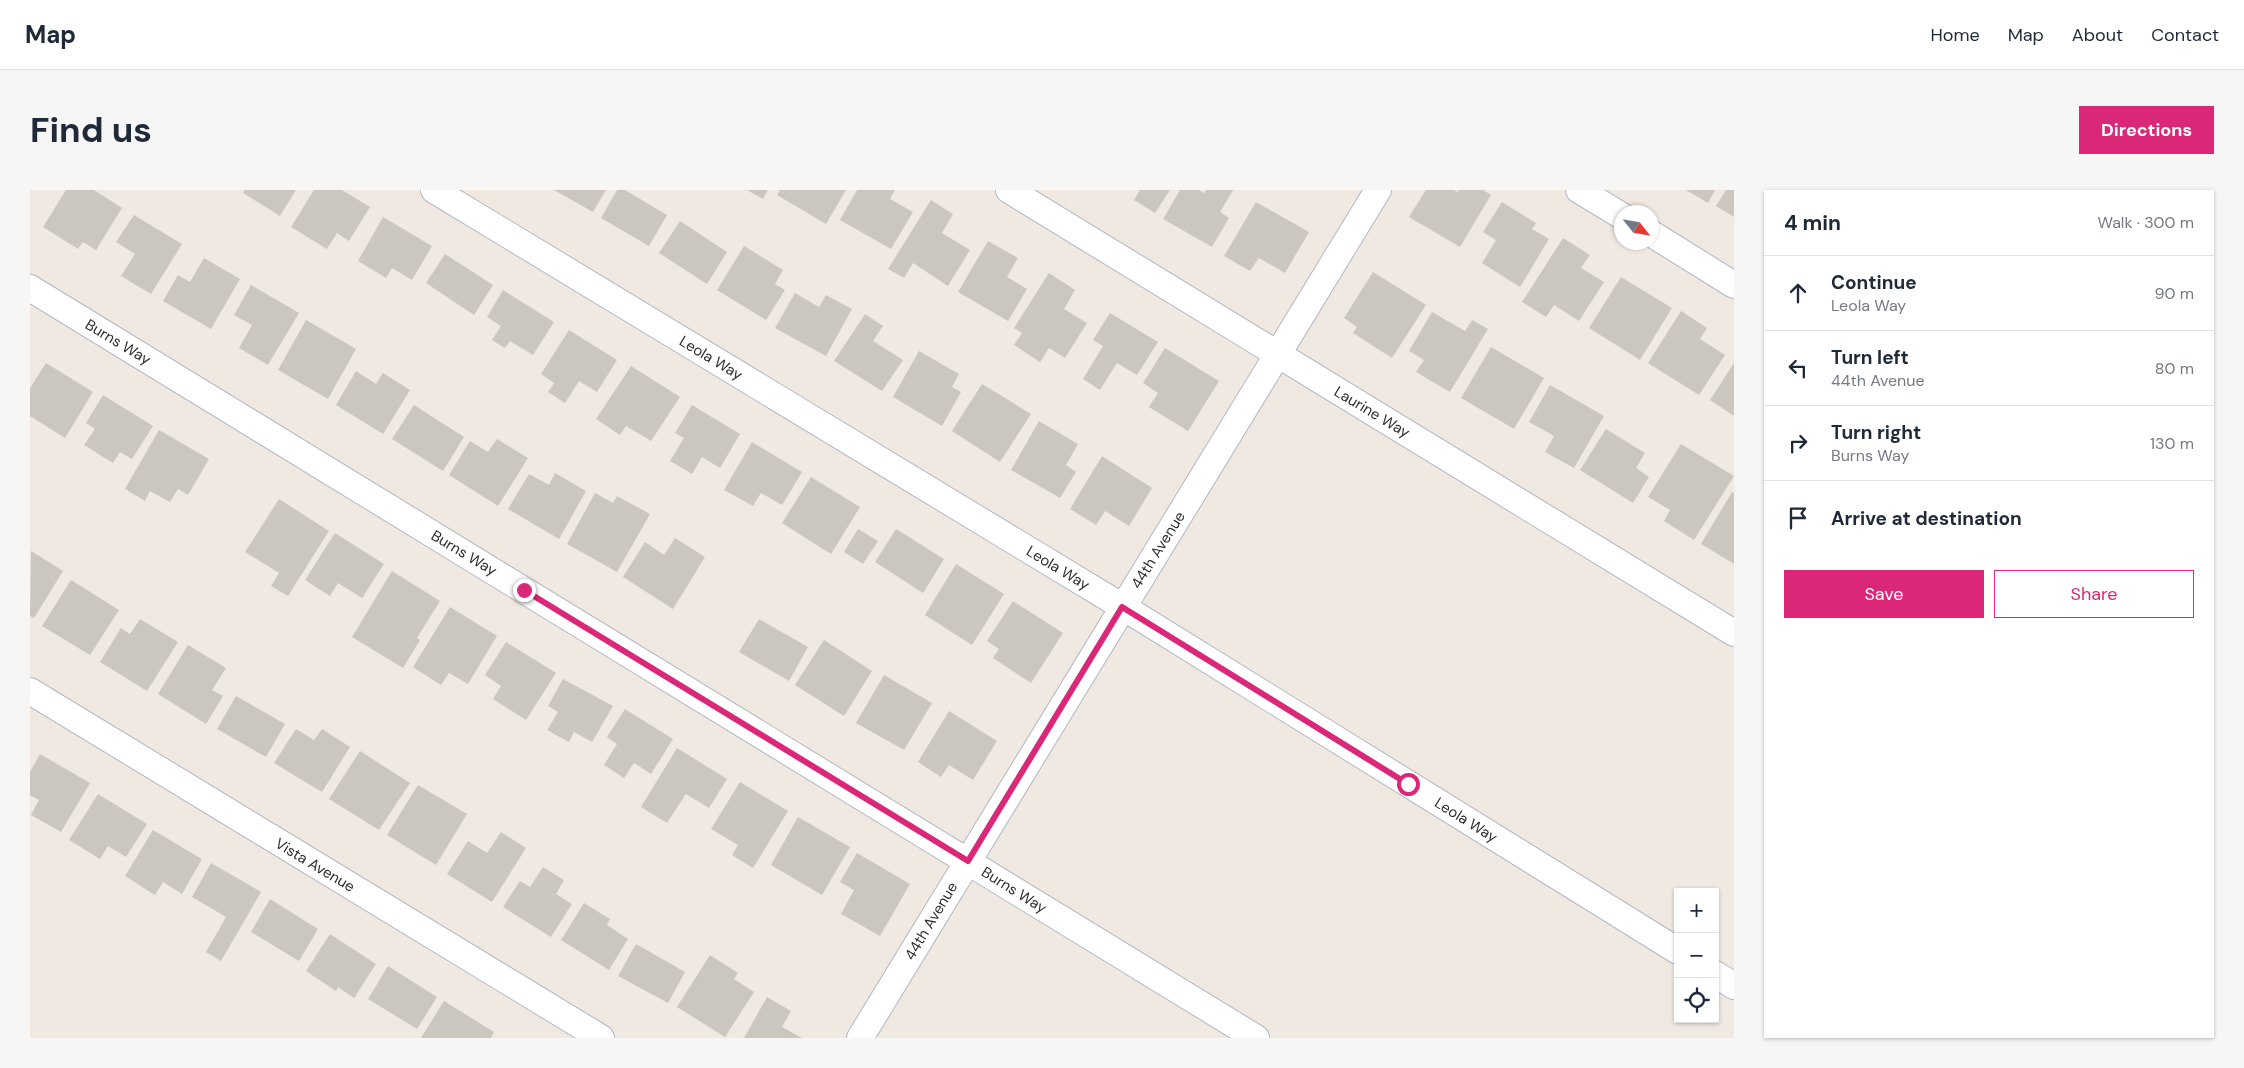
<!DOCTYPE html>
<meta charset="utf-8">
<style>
:root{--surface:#fff;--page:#f6f6f7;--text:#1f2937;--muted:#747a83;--line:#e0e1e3;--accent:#db2777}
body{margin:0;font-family:"DM Sans",sans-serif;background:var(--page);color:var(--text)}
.controls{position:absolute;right:15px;bottom:15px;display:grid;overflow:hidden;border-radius:0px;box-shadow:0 1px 4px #0004}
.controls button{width:45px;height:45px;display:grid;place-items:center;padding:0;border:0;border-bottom:1px solid var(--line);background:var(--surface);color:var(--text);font:25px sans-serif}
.compass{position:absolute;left:1584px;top:15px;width:45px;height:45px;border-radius:50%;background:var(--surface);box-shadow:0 1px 4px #0004;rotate:121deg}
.stop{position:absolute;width:15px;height:15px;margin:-11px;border:4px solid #db2777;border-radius:50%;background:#fff}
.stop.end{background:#db2777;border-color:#fff;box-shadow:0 1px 5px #0008}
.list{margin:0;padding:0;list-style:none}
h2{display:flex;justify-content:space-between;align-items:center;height:65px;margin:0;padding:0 20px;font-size:21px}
h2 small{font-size:16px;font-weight:400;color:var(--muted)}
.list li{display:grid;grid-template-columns:32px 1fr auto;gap:15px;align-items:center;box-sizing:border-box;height:75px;padding:0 20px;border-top:1px solid var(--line)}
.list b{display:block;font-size:19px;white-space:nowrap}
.list p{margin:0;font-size:16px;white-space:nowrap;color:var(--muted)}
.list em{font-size:16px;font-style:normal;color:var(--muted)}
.actions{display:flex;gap:10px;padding:15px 20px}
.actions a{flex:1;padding:11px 0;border:1px solid var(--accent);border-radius:0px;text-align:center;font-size:18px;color:var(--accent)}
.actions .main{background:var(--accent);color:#fff}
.icon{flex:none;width:28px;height:28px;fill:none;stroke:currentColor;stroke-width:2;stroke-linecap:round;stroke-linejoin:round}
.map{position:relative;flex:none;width:1704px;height:848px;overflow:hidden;border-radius:0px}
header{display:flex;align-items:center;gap:30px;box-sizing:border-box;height:70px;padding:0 25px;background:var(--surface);border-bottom:1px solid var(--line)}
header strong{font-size:24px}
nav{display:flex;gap:28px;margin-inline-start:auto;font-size:18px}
.intro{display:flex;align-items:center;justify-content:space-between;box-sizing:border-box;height:120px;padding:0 30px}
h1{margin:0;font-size:35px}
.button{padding:12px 22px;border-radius:0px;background:var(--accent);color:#fff;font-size:18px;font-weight:700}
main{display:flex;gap:30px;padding:0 30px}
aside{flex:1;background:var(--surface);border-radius:0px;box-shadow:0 1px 4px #0004}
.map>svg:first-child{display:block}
</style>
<header>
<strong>Map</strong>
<nav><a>Home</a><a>Map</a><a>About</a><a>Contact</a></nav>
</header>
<div class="intro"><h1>Find us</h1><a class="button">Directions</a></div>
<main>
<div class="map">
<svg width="1704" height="848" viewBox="0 0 1704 848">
<rect width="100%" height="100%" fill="#efe9e1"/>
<g fill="#cbc7bf">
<path d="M36,0H64L92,18L66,60L53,52L48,59L13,37Z"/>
<path d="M215,0H266L250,26L213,3Z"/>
<path d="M284,0H312L340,17L319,51L307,43L297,59L261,37Z"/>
<path d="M524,0H576L563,22Z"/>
<path d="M587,0H595L637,25L619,56L571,28Z"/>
<path d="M717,0H738L733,9Z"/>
<path d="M750,0H816L796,34L747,5Z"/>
<path d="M827,0H865L860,9L883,22L861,59L810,30Z"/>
<path d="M1110,0H1140L1125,23L1104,10Z"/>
<path d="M1150,0H1169L1174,3L1176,0H1203L1190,22L1199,28L1182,57L1133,29Z"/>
<path d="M1396,0H1424L1428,2L1429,0H1453L1461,5L1430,57L1379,27Z"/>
<path d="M1656,0H1685L1678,13Z"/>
<path d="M1696,0H1704V27L1686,16Z"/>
<path d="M901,10L923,24L912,43L940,60L918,96L883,73L874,88L858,79Z"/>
<path d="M1226,12L1279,42L1255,83L1229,68L1220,81L1194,66Z"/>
<path d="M1472,12L1506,33L1502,39L1519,49L1490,97L1452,73L1466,50L1453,42Z"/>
<path d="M104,25L152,54L121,104L91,86L105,64L86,52Z"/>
<path d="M353,27L402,56L382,90L362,78L356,88L328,71Z"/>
<path d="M650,31L697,62L677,94L629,63Z"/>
<path d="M1533,48L1560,65L1551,78L1574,92L1549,131L1524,115L1516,127L1492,112Z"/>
<path d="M958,51L988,68L977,87L997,99L978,131L928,102Z"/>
<path d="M714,56L753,80L745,94L755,100L736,130L687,100Z"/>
<path d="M415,64L463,95L444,125L396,93Z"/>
<path d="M174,68L210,89L181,139L133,111L148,85L160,92Z"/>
<path d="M1343,82L1396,115L1362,168L1323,143L1327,137L1314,128Z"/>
<path d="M1019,83L1045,100L1034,119L1057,133L1035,168L1019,158L1010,172L984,155L992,143L984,138Z"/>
<path d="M1591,87L1642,118L1610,170L1559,138Z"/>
<path d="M221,95L269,123L238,175L209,158L222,135L204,125Z"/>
<path d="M473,100L524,132L503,165L480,151L475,158L462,150L471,136L457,127Z"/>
<path d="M765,103L789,117L796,105L822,119L796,166L745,138Z"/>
<path d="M1651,121L1677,138L1670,149L1695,165L1669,205L1618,173Z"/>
<path d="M1402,122L1435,141L1442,130L1458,139L1420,202L1386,182L1394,170L1379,161Z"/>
<path d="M1080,123L1128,152L1107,185L1087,173L1070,200L1053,189L1073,156L1063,150Z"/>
<path d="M835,124L853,136L843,151L873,170L852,201L804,171Z"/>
<path d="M276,130L326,159L298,209L248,180Z"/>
<path d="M539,140L587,170L567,202L549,191L535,213L518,202L524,193L511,184Z"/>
<path d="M1461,157L1514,188L1484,239L1431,208Z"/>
<path d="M1135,158L1189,191L1158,241L1119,217L1128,203L1113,193Z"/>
<path d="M889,161L929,184L922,197L931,202L912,236L863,207Z"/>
<path d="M16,173L63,202L35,248L0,226V198Z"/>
<path d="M1704,173V226L1680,210Z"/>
<path d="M601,176L650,207L621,251L596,236L590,245L566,229Z"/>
<path d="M326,181L346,194L353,183L380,200L353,244L306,215Z"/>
<path d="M952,194L1001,224L970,272L922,241Z"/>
<path d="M1520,195L1574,226L1544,278L1515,262L1524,246L1499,232Z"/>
<path d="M73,205L123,236L102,269L90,262L83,273L54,255L65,239L56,233Z"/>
<path d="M384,215L434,247L413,281L362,249Z"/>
<path d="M662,215L710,244L690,278L672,267L662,284L640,271L654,248L645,243Z"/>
<path d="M1009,231L1048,254L1036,275L1046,282L1030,308L981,280Z"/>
<path d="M1576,239L1615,263L1606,278L1619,287L1603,313L1550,280Z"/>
<path d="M129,240L179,269L158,305L148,299L140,312L120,301L115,311L95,299Z"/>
<path d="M467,249L498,268L468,316L419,285L440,251L458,262Z"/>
<path d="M722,252L772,282L752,315L731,303L723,316L694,300Z"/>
<path d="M1651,254L1704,286L1664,350L1634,331L1640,320L1618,307Z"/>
<path d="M1072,266L1122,298L1099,336L1075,321L1066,335L1040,319Z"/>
<path d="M525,283L556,301L529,349L478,319L499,284L519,295Z"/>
<path d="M781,287L830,317L801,364L752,333Z"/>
<path d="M1702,302L1704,303V374L1671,354Z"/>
<path d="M565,303L583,313L587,306L620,324L587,382L537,354Z"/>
<path d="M249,309L299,341L258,406L241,396L249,383L215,362Z"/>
<path d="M828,339L848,351L833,374L814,362Z"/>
<path d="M866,339L914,369L893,403L845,372Z"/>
<path d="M305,343L354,374L332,408L308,393L300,406L275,390Z"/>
<path d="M645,348L675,367L643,419L593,387L615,352L634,365Z"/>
<path d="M1,361L33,381L4,428L0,426Z"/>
<path d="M926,374L974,404L942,455L895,425Z"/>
<path d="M362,381L410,411L387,448L390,450L373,478L322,447Z"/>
<path d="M41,390L89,420L60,465L12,436Z"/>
<path d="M983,411L1033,443L1001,493L963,468L969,459L957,451Z"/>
<path d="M420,417L467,446L438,494L419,483L411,495L383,477Z"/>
<path d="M110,429L148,452L117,501L70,472L91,438L100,444Z"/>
<path d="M729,429L778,457L759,491L709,462Z"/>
<path d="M794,450L842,481L814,526L765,495Z"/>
<path d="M476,452L526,483L496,530L463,509L471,496L455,485Z"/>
<path d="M158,455L196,478L182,500L193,506L176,534L128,504Z"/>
<path d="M854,485L902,513L874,560L826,533Z"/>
<path d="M533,489L583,516L562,552L544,542L539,552L517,540L528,522L518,516Z"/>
<path d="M206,506L255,534L236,567L187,539Z"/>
<path d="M595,519L643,549L621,584L604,573L594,588L574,575L587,554L577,547Z"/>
<path d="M919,521L967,551L943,590L919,575L911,587L888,572Z"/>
<path d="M266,539L284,550L292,539L320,557L292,602L244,573Z"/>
<path d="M647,558L697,589L679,618L656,604L637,633L611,617Z"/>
<path d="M330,561L380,593L349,640L299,609Z"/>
<path d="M10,564L60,593L31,642L1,625L9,610L0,605V582Z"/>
<path d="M710,592L758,621L723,678L702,665L708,655L681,639Z"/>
<path d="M388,595L437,624L406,675L357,645Z"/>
<path d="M68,604L117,634L96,667L78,656L70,669L39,650Z"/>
<path d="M768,627L820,657L792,705L741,675Z"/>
<path d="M123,640L172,669L152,704L133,692L125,705L95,686Z"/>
<path d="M471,642L496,658L462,712L417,684L438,651L457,663Z"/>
<path d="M827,663L880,694L850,746L811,724L824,700L810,692Z"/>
<path d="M181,673L231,702L191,771L176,762L196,727L162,707Z"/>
<path d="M513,677L534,690L526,704L542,714L521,747L473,717L490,691L500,697Z"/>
<path d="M240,709L288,739L269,771L221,742Z"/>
<path d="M554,713L580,729L577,735L598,749L579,780L531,750Z"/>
<path d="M300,744L346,774L324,808L308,797L306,801L276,781Z"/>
<path d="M606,754L655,782L638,813L588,786Z"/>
<path d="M680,765L708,783L704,789L724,802L695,847L647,817Z"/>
<path d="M358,776L407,807L387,839L338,809Z"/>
<path d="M737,807L761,821L752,837L772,848H714Z"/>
<path d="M414,811L464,842L461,848H391Z"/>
</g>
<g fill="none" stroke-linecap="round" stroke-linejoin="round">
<defs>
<g id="minor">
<path d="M404,0L1093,417L1648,761"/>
<path d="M979,0L1704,443"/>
<path d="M1549,0L1592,26"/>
<path d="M1622,44L1704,95"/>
<path d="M0,98L1226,848"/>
<path d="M0,501L571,848"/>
<path d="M1685,784L1704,796"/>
<path d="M830,848L1348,0"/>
</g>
</defs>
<use href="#minor" stroke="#b4b7c1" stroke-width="28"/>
<use href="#minor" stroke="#fff" stroke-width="26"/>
</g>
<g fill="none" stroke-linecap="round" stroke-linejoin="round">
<path stroke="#db2777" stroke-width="6" d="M494,400L938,671L1092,417L1378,594"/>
</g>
<g text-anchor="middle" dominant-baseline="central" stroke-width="4" stroke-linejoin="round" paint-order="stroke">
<g font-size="15" fill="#2e2e2e" stroke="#fff">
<text transform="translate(88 152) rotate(31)">Burns Way</text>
<text transform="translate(681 168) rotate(31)">Leola Way</text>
<text transform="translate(1342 222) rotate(31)">Laurine Way</text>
<text transform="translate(1128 360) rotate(-58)">44th Avenue</text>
<text transform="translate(434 363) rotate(31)">Burns Way</text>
<text transform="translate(1028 378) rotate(31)">Leola Way</text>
<text transform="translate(1436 630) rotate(32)">Leola Way</text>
<text transform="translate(285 675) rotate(31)">Vista Avenue</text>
<text transform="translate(984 700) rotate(32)">Burns Way</text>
<text transform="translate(901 731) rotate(-59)">44th Avenue</text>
</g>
</g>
</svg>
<div class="controls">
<button>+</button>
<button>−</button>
<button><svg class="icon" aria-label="locate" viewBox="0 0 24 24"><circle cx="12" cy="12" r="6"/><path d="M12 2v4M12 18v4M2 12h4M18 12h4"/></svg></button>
</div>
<svg class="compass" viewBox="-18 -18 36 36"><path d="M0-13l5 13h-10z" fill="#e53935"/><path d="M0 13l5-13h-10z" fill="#747a83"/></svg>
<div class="stop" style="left:1378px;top:594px"></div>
<div class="stop end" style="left:494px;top:400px"></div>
</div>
<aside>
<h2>4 min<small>Walk · 300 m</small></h2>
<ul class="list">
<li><svg class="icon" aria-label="ahead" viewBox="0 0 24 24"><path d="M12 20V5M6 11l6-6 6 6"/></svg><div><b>Continue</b><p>Leola Way</p></div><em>90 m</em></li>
<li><svg class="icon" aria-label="left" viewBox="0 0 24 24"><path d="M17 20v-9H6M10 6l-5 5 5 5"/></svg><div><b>Turn left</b><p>44th Avenue</p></div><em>80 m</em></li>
<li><svg class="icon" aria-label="right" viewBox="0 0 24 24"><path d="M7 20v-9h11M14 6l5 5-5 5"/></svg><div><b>Turn right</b><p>Burns Way</p></div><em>130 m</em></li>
<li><svg class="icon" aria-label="arrive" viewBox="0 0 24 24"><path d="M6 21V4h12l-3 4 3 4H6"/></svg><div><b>Arrive at destination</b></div></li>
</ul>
<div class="actions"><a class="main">Save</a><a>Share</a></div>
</aside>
</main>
